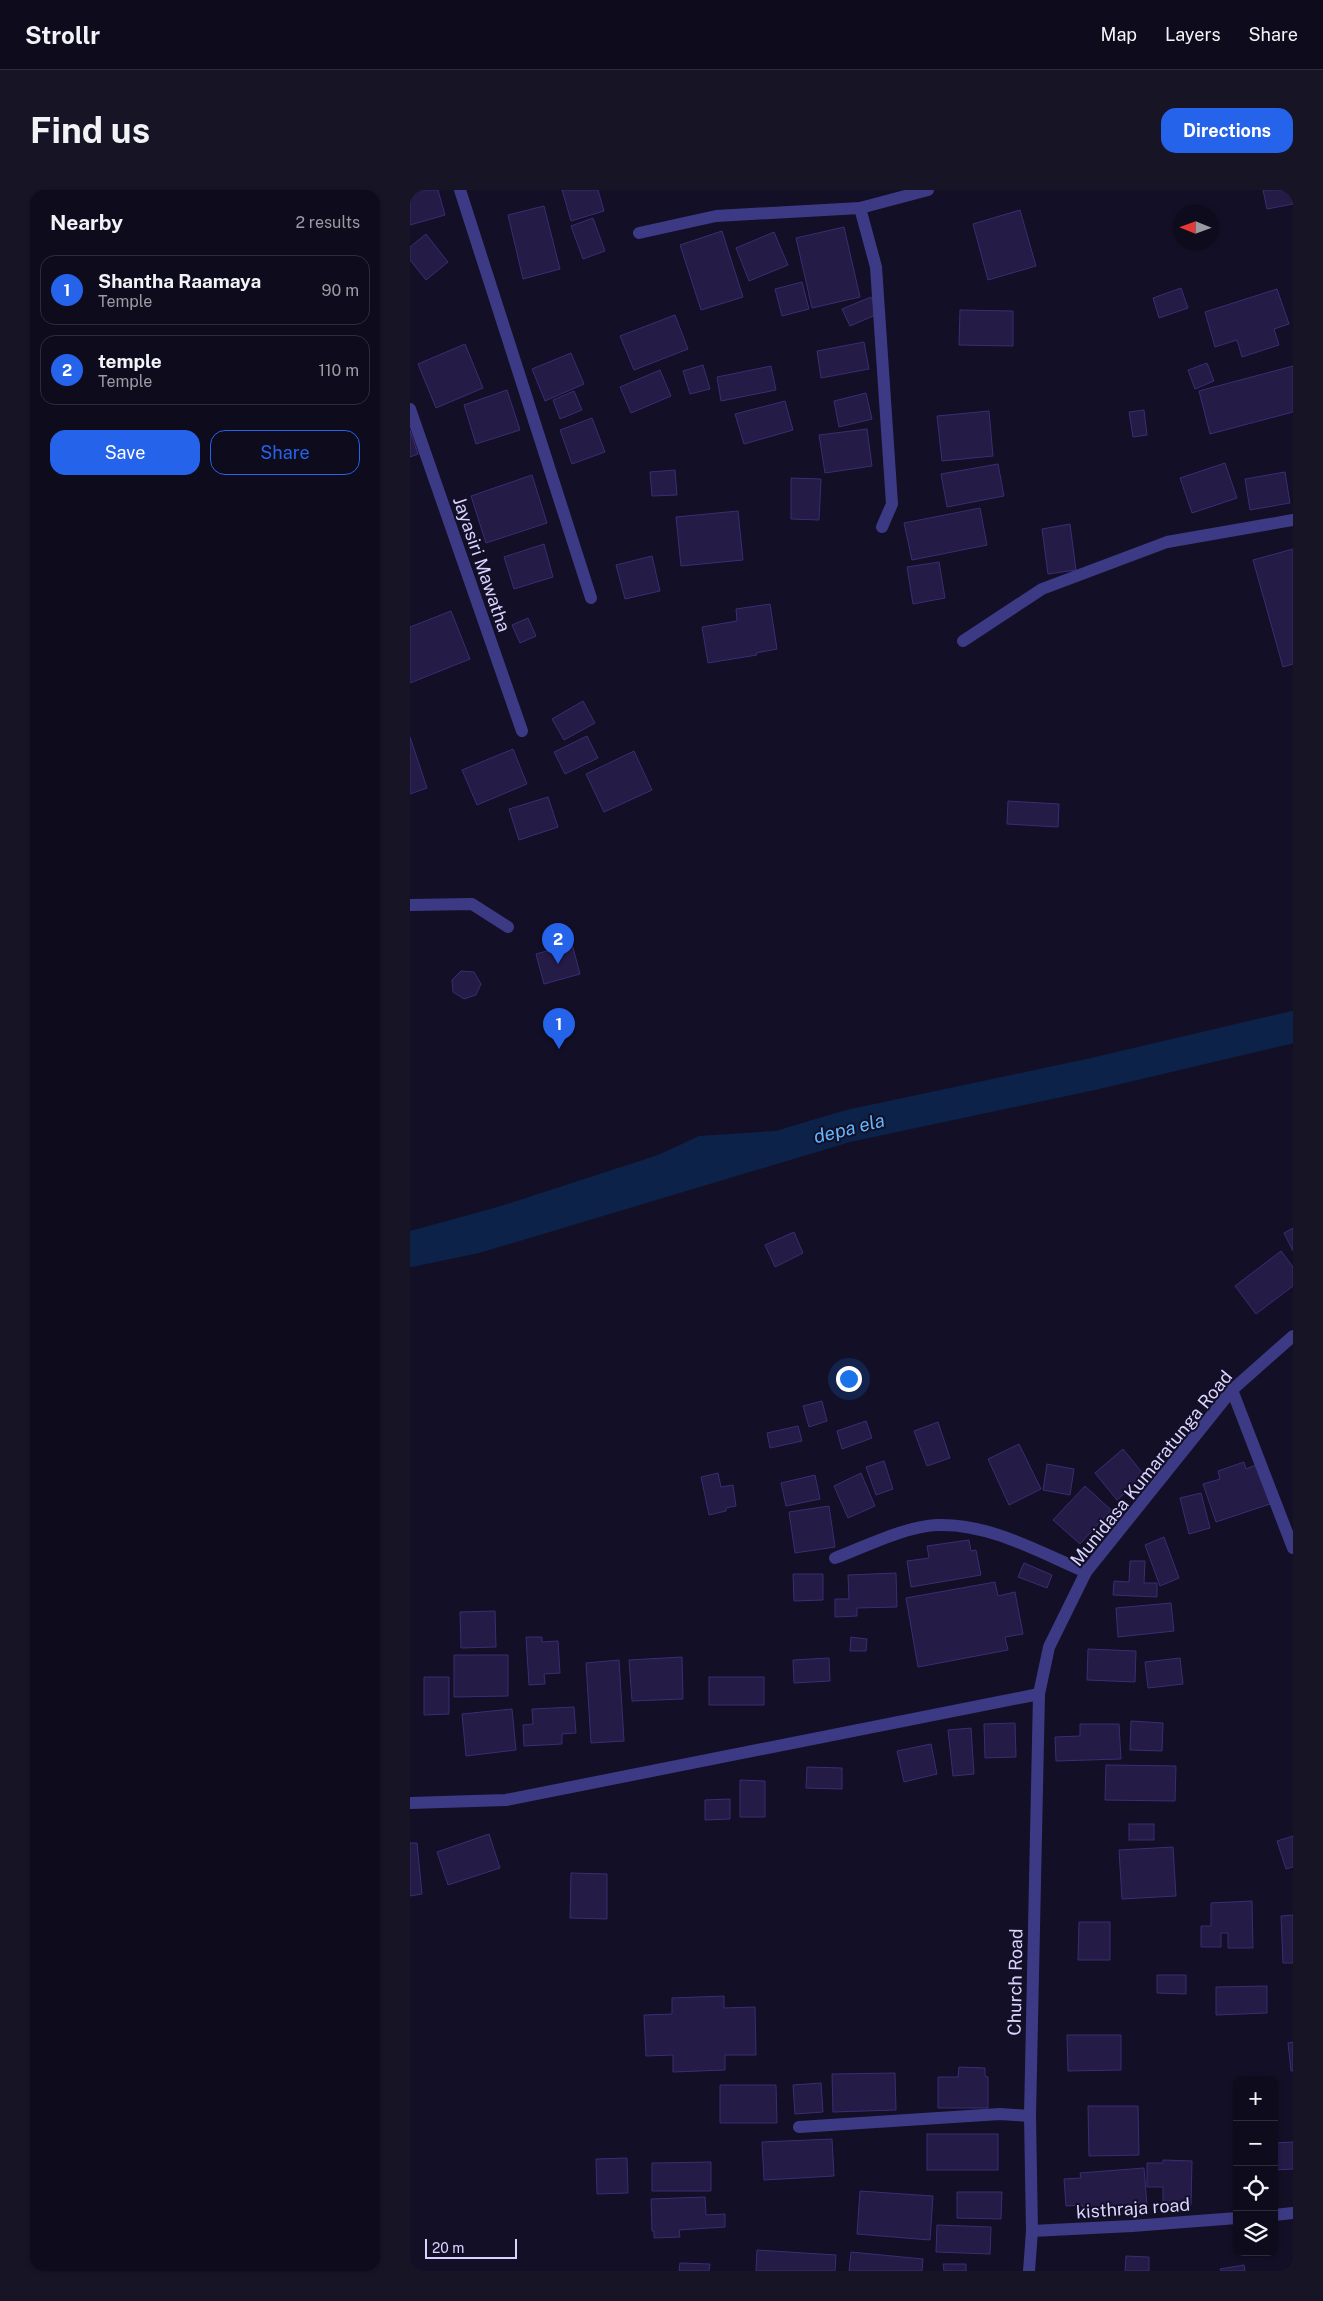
<!DOCTYPE html>
<meta charset="utf-8">
<style>
:root{--surface:#0e0b1c;--page:#171425;--text:#f1f3f6;--muted:#9b9ba3;--line:#2e2b3b;--accent:#2563eb}
body{margin:0;font-family:"Public Sans",sans-serif;background:var(--page);color:var(--text)}
.controls{position:absolute;right:15px;bottom:15px;display:grid;overflow:hidden;border-radius:10px;box-shadow:0 1px 4px #0004}
.controls button{width:45px;height:45px;display:grid;place-items:center;padding:0;border:0;border-bottom:1px solid var(--line);background:var(--surface);color:var(--text);font:25px sans-serif}
.compass{position:absolute;left:763px;top:15px;width:45px;height:45px;border-radius:50%;background:var(--surface);box-shadow:0 1px 4px #0004;rotate:271deg}
.scale{position:absolute;left:15px;bottom:12px;width:92px;box-sizing:border-box;padding-left:5px;border:2px solid #d9d4ff;border-top:0;font-size:14px;line-height:18px;white-space:nowrap;color:#d9d4ff;-webkit-text-stroke:4px #130f26;paint-order:stroke}
.you{position:absolute;left:438px;top:1188px;width:18px;height:18px;margin:-12px;border:4px solid #fff;border-radius:50%;background:#1a73e8;box-shadow:0 0 0 8px #1a73e833}
.badge{display:grid;place-items:center;width:32px;height:32px;border-radius:50%;background:var(--accent);color:#fff;font-size:16px;font-weight:700}
.pin{position:absolute;translate:-50% -41px;filter:drop-shadow(0 1px 2px #0008)}
.pin::after{content:'';position:absolute;top:26px;width:18px;height:15px;background:inherit;clip-path:polygon(0 0,100% 0,50% 100%)}
.list{margin:0;padding:0;list-style:none}
h2{display:flex;justify-content:space-between;align-items:center;height:65px;margin:0;padding:0 20px;font-size:21px}
h2 small{font-size:16px;font-weight:400;color:var(--muted)}
.list li{display:grid;grid-template-columns:32px 1fr auto;gap:15px;align-items:center;box-sizing:border-box;height:70px;margin:0 10px 10px;padding:0 10px;border:1px solid var(--line);border-radius:15px}
.list b{display:block;font-size:19px;white-space:nowrap}
.list p{margin:0;font-size:16px;white-space:nowrap;color:var(--muted)}
.list em{font-size:16px;font-style:normal;color:var(--muted)}
.actions{display:flex;gap:10px;padding:15px 20px}
.actions a{flex:1;padding:11px 0;border:1px solid var(--accent);border-radius:15px;text-align:center;font-size:18px;color:var(--accent)}
.actions .main{background:var(--accent);color:#fff}
.icon{flex:none;width:28px;height:28px;fill:none;stroke:currentColor;stroke-width:2;stroke-linecap:round;stroke-linejoin:round}
.map{position:relative;flex:none;width:883px;height:2081px;overflow:hidden;border-radius:15px}
header{display:flex;align-items:center;gap:30px;box-sizing:border-box;height:70px;padding:0 25px;background:var(--surface);border-bottom:1px solid var(--line)}
header strong{font-size:24px}
nav{display:flex;gap:28px;margin-inline-start:auto;font-size:18px}
.intro{display:flex;align-items:center;justify-content:space-between;box-sizing:border-box;height:120px;padding:0 30px}
h1{margin:0;font-size:35px}
.button{padding:12px 22px;border-radius:15px;background:var(--accent);color:#fff;font-size:18px;font-weight:700}
main{display:flex;gap:30px;padding:0 30px}
aside{flex:1;background:var(--surface);border-radius:15px;box-shadow:0 1px 4px #0004}
.map>svg:first-child{display:block}
</style>
<header>
<strong>Strollr</strong>
<nav><a>Map</a><a>Layers</a><a>Share</a></nav>
</header>
<div class="intro"><h1>Find us</h1><a class="button">Directions</a></div>
<main>
<aside>
<h2>Nearby<small>2 results</small></h2>
<ul class="list">
<li><span class="badge">1</span><div><b>Shantha Raamaya</b><p>Temple</p></div><em>90 m</em></li>
<li><span class="badge">2</span><div><b>temple</b><p>Temple</p></div><em>110 m</em></li>
</ul>
<div class="actions"><a class="main">Save</a><a>Share</a></div>
</aside>
<div class="map">
<svg width="883" height="2081" viewBox="0 0 883 2081">
<rect width="100%" height="100%" fill="#130f26"/>
<path fill="#0c2248" d="M438,936L342,962L291,971L204,1003L111,1031L0,1071V1041L91,1016L248,965L289,946Z"/>
<g fill="none" stroke-linecap="round" stroke-linejoin="round">
<path stroke="#0c2248" stroke-width="32" d="M0,1061L67,1047L438,936L683,884L883,837"/>
</g>
<g fill="#241b47" stroke="#3b2d73">
<path d="M0,0H28L35,25L0,35Z"/>
<path d="M152,0H188L194,21L161,31Z"/>
<path d="M853,0H883V14L857,19Z"/>
<path d="M134,16L150,79L113,89L98,25Z"/>
<path d="M610,20L626,76L578,90L563,34Z"/>
<path d="M183,28L195,61L173,69L161,36Z"/>
<path d="M434,37L450,107L402,118L386,48Z"/>
<path d="M312,41L333,107L291,120L270,55Z"/>
<path d="M364,42L378,75L339,91L326,58Z"/>
<path d="M16,44L38,72L16,90L0,70V57Z"/>
<path d="M392,92L399,119L372,126L365,99Z"/>
<path d="M771,98L778,118L749,128L743,108Z"/>
<path d="M867,99L879,134L864,139L869,155L832,167L827,150L805,157L795,122Z"/>
<path d="M461,107L468,124L440,136L432,119Z"/>
<path d="M550,120L603,121V156L549,155Z"/>
<path d="M265,125L278,159L224,180L210,146Z"/>
<path d="M454,152L459,179L411,188L407,161Z"/>
<path d="M55,154L73,198L26,218L8,174Z"/>
<path d="M161,163L174,194L135,211L122,179Z"/>
<path d="M797,173L804,191L785,199L778,180Z"/>
<path d="M293,175L300,199L280,204L273,181Z"/>
<path d="M361,176L366,200L311,211L307,187Z"/>
<path d="M883,176V222L800,244L789,201Z"/>
<path d="M250,180L261,206L221,223L210,197Z"/>
<path d="M97,200L110,240L66,254L54,215Z"/>
<path d="M164,201L172,220L150,229L143,210Z"/>
<path d="M456,203L462,229L429,237L424,211Z"/>
<path d="M375,211L383,240L334,254L325,224Z"/>
<path d="M734,220L737,245L723,247L719,222Z"/>
<path d="M579,221L583,266L532,271L527,226Z"/>
<path d="M182,228L195,262L162,274L150,240Z"/>
<path d="M457,239L462,276L415,283L409,245Z"/>
<path d="M0,240L8,264L0,267Z"/>
<path d="M815,273L827,308L782,323L770,288Z"/>
<path d="M588,274L594,306L537,317L531,284Z"/>
<path d="M265,280L267,305L242,306L240,282Z"/>
<path d="M875,282L880,313L840,320L835,289Z"/>
<path d="M122,285L137,333L76,353L61,306Z"/>
<path d="M381,288L411,289L409,330L381,329Z"/>
<path d="M570,318L577,355L502,370L494,333Z"/>
<path d="M328,321L333,370L271,376L266,327Z"/>
<path d="M660,334L666,380L638,384L632,339Z"/>
<path d="M134,354L143,387L104,399L94,367Z"/>
<path d="M883,359V474L873,477L843,370Z"/>
<path d="M242,366L250,401L215,409L206,375Z"/>
<path d="M529,372L535,408L503,414L497,377Z"/>
<path d="M360,414L367,459L346,463L347,465L298,473L292,437L327,431L326,419Z"/>
<path d="M41,421L60,469L0,493V437Z"/>
<path d="M118,428L126,446L110,453L102,435Z"/>
<path d="M173,511L185,533L154,550L142,529Z"/>
<path d="M177,546L188,568L155,584L144,562Z"/>
<path d="M0,547L17,598L0,604Z"/>
<path d="M103,559L117,594L67,615L52,580Z"/>
<path d="M224,561L242,600L194,622L176,584Z"/>
<path d="M138,607L148,637L109,650L99,619Z"/>
<path d="M598,611L649,614L648,637L597,634Z"/>
<path d="M162,754L170,784L134,794L126,764Z"/>
<path d="M51,781L64,782L71,794L66,805L54,809L43,802L42,790Z"/>
<path d="M883,1038V1061L874,1043Z"/>
<path d="M384,1042L393,1063L365,1077L355,1055Z"/>
<path d="M871,1061L883,1077V1096L846,1124L825,1096Z"/>
<path d="M412,1211L417,1231L399,1237L393,1216Z"/>
<path d="M456,1231L462,1248L432,1259L427,1241Z"/>
<path d="M528,1232L540,1268L517,1276L504,1241Z"/>
<path d="M388,1236L392,1251L360,1258L357,1243Z"/>
<path d="M609,1254L631,1299L599,1315L578,1269Z"/>
<path d="M713,1259L735,1286L707,1310L685,1283Z"/>
<path d="M474,1271L483,1299L466,1305L456,1277Z"/>
<path d="M834,1272L836,1279L846,1275L860,1314L806,1332L793,1294L810,1289L808,1281Z"/>
<path d="M637,1274L664,1279L660,1305L633,1300Z"/>
<path d="M308,1283L311,1297L323,1295L326,1316L316,1318V1321L299,1325L291,1287Z"/>
<path d="M451,1283L465,1316L438,1328L424,1296Z"/>
<path d="M405,1285L410,1309L376,1316L371,1293Z"/>
<path d="M675,1296L701,1320L670,1354L643,1330Z"/>
<path d="M791,1303L800,1338L779,1344L770,1308Z"/>
<path d="M419,1316L425,1357L385,1363L379,1322Z"/>
<path d="M754,1347L769,1388L750,1396L735,1355Z"/>
<path d="M559,1350L561,1361L566,1360L571,1385L501,1397L497,1371L519,1368L517,1356Z"/>
<path d="M720,1371H735L734,1393H747V1407L703,1405L704,1391L719,1392Z"/>
<path d="M614,1373L642,1385L637,1398L608,1387Z"/>
<path d="M486,1383L487,1417L447,1418V1426L425,1427V1409H439L438,1385Z"/>
<path d="M383,1384H413V1410L384,1411Z"/>
<path d="M585,1392L588,1406L605,1402L613,1444L595,1447L598,1460L508,1477L496,1408Z"/>
<path d="M761,1413L764,1441L708,1447L706,1418Z"/>
<path d="M85,1421L86,1457L51,1458L50,1422Z"/>
<path d="M116,1447H132V1452L148,1451L150,1483L134,1484L135,1494L119,1495Z"/>
<path d="M441,1447L457,1449L456,1461H440Z"/>
<path d="M678,1459L726,1461L725,1492L677,1490Z"/>
<path d="M44,1465H98V1506L44,1507Z"/>
<path d="M272,1467L273,1509L222,1511L219,1470Z"/>
<path d="M419,1468L420,1491L384,1493L383,1470Z"/>
<path d="M770,1468L773,1494L738,1498L735,1472Z"/>
<path d="M209,1470L214,1551L181,1553L176,1473Z"/>
<path d="M14,1487H39V1524L14,1525Z"/>
<rect x="299" y="1487" width="55" height="28"/>
<path d="M164,1517L166,1543L152,1544V1554L114,1556L113,1535L123,1534L122,1519Z"/>
<path d="M102,1519L106,1560L56,1566L52,1524Z"/>
<path d="M721,1531L753,1533L752,1561L720,1560Z"/>
<path d="M605,1533L606,1567L575,1568L574,1534Z"/>
<path d="M670,1534H709L711,1569L646,1571L645,1547L670,1546Z"/>
<path d="M561,1538L564,1584L543,1586L538,1540Z"/>
<path d="M521,1554L527,1584L494,1592L487,1561Z"/>
<path d="M696,1575L766,1576L765,1611L695,1610Z"/>
<path d="M397,1577L432,1578V1599L396,1598Z"/>
<path d="M330,1590L355,1591V1627H330Z"/>
<path d="M320,1609V1629L295,1630V1610Z"/>
<rect x="719" y="1634" width="25" height="16"/>
<path d="M79,1644L90,1678L38,1695L27,1662Z"/>
<path d="M883,1646V1677L876,1679L867,1651Z"/>
<path d="M0,1653H7L12,1704L0,1706Z"/>
<path d="M763,1657L766,1706L712,1709L709,1660Z"/>
<path d="M161,1683L197,1684V1729L160,1728Z"/>
<path d="M842,1711L843,1758H818V1743H811V1757H791V1736H801V1713Z"/>
<path d="M883,1725V1773H873L871,1726Z"/>
<path d="M669,1732H700V1770H668Z"/>
<path d="M747,1785H776V1804L747,1803Z"/>
<path d="M857,1796V1823L806,1825V1797Z"/>
<path d="M314,1806V1818L345,1817L346,1865H315V1880L263,1882V1865L236,1866L234,1825L262,1824V1808Z"/>
<path d="M657,1845H711V1880L658,1881Z"/>
<path d="M883,1852V1881H881L878,1853Z"/>
<path d="M549,1877L575,1878V1886L578,1887V1918H528V1887H548Z"/>
<path d="M485,1883L486,1920L423,1922L422,1884Z"/>
<path d="M411,1893L413,1922L385,1924L383,1895Z"/>
<path d="M310,1895H366L367,1933H310Z"/>
<path d="M678,1916H728L729,1965L679,1966Z"/>
<rect x="517" y="1944" width="71" height="36"/>
<path d="M422,1949L424,1986L354,1990L352,1952Z"/>
<path d="M883,1952V1979L864,1980V1953Z"/>
<path d="M217,1968L218,2003L187,2004L186,1969Z"/>
<path d="M753,1970L782,1971L781,2015L753,2014V1997H737V1973H753Z"/>
<path d="M301,1972V2001H242V1973Z"/>
<path d="M734,1978L737,2016L673,2020L672,2015L656,2016L654,1989L671,1988L670,1983Z"/>
<path d="M450,2001L523,2006L520,2050L447,2044Z"/>
<path d="M547,2002H592L591,2029L547,2028Z"/>
<path d="M295,2007L296,2025L315,2024V2037L269,2040L270,2047L244,2048V2041H242L241,2009Z"/>
<path d="M527,2035L581,2037L580,2064L526,2062Z"/>
<path d="M347,2060L426,2065L425,2081H346Z"/>
<path d="M441,2062L513,2069L512,2081H439Z"/>
<path d="M716,2066L739,2067V2081H715Z"/>
<path d="M270,2073L300,2074L299,2081H269Z"/>
<path d="M533,2074H556V2081H534Z"/>
<path d="M834,2075L835,2081H811L810,2079Z"/>
</g>
<g fill="none" stroke-linecap="round" stroke-linejoin="round">
<g stroke="#3d3a85" stroke-width="12">
<path d="M50,0L181,408"/>
<path d="M450,18L466,77L482,314L472,337"/>
<path d="M229,43L306,26L450,18L518,0"/>
<path d="M0,219L112,541"/>
<path d="M553,451L632,399L757,352L883,330"/>
<path d="M0,715L62,714L98,737"/>
<path d="M822,1200L883,1358"/>
<path d="M425,1368C457,1356 493,1337 527,1335C579,1333 629,1362 676,1382"/>
<path d="M0,1613L96,1610L629,1504"/>
<path d="M389,1937L590,1924L620,1926"/>
<path d="M864,2025L883,2023"/>
<path d="M622,2041L722,2036L827,2028"/>
<path d="M619,2081L622,2041L620,1926L629,1504L639,1457L676,1382L822,1200L883,1146"/>
</g>
</g>
<g text-anchor="middle" dominant-baseline="central" stroke-width="4" stroke-linejoin="round" paint-order="stroke">
<g font-size="18" fill="#d9d4ff" stroke="#130f26">
<text transform="translate(72 374) rotate(71)">Jayasiri Mawatha</text>
<text transform="translate(741 1278) rotate(-51)">Munidasa Kumaratunga Road</text>
<text transform="translate(605 1792) rotate(-89)">Church Road</text>
<text transform="translate(723 2018) rotate(-4)">kisthraja road</text>
</g>
<g font-size="19" font-style="italic" fill="#62b6ff" stroke="#130f26">
<text transform="translate(439 938) rotate(-14)">depa ela</text>
</g>
</g>
</svg>
<div class="controls">
<button>+</button>
<button>−</button>
<button><svg class="icon" aria-label="locate" viewBox="0 0 24 24"><circle cx="12" cy="12" r="6"/><path d="M12 2v4M12 18v4M2 12h4M18 12h4"/></svg></button>
<button><svg class="icon" aria-label="layers" viewBox="0 0 24 24"><path d="M12 4l9 5-9 5-9-5zM3 14l9 5 9-5"/></svg></button>
</div>
<svg class="compass" viewBox="-18 -18 36 36"><path d="M0-13l5 13h-10z" fill="#e53935"/><path d="M0 13l5-13h-10z" fill="#9b9ba3"/></svg>
<div class="scale">20 m</div>
<div class="you"></div>
<div class="pin badge" style="left:149px;top:859px">1</div>
<div class="pin badge" style="left:148px;top:774px">2</div>
</div>
</main>
